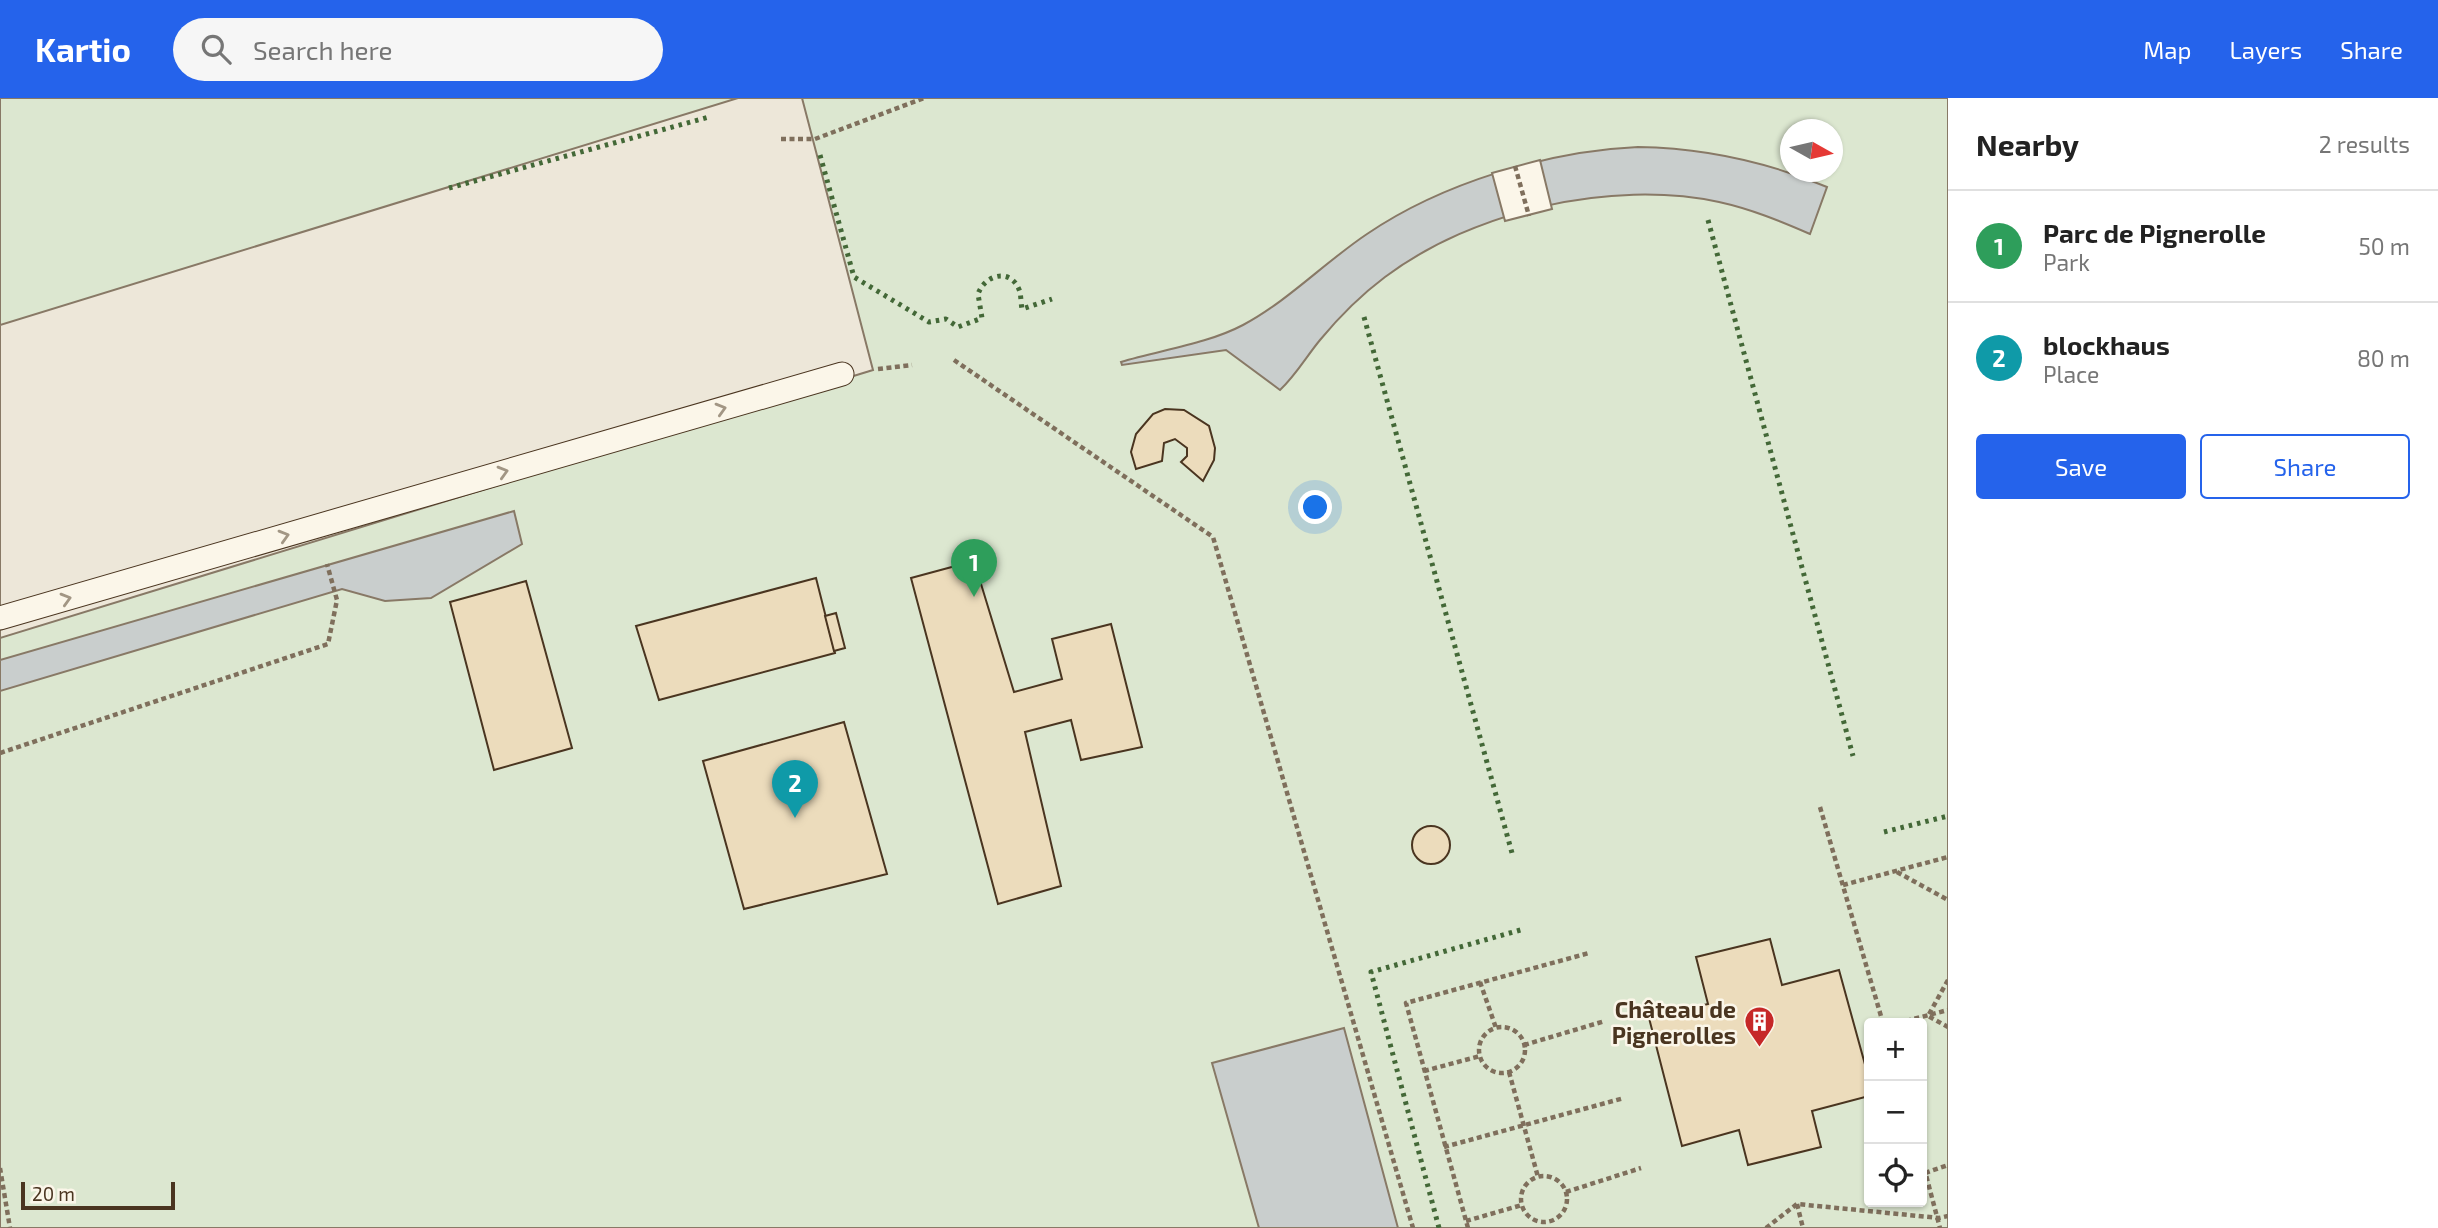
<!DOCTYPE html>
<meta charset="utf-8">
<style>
:root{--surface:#fff;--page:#f6f6f6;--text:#222;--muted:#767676;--line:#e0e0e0;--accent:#2563eb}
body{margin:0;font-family:"Exo 2",sans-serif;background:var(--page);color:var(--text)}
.controls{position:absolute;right:21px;bottom:21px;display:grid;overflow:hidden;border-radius:7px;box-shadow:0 2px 5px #0004}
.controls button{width:63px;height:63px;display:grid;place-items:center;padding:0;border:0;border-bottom:2px solid var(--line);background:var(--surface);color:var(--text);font:35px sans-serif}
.compass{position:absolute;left:1780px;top:21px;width:63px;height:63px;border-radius:50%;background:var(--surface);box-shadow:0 2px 5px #0004;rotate:98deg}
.scale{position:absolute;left:21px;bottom:18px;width:154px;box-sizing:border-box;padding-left:7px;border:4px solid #4a3520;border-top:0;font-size:19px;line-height:24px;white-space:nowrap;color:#4a3520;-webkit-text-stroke:5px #fbf6e9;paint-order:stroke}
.you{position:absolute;left:1316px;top:410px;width:24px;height:24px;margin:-18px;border:5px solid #fff;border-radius:50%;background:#1a73e8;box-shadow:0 0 0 10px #1a73e833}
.badge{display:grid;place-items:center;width:46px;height:46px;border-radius:50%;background:var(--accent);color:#fff;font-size:23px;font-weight:700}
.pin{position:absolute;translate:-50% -58px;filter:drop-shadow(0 2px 4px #0008)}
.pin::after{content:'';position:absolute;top:37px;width:24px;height:21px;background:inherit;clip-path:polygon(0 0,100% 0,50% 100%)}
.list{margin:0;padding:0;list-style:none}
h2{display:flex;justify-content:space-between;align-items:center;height:91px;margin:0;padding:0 28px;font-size:30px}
h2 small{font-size:23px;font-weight:400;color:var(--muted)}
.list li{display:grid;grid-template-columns:46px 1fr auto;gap:21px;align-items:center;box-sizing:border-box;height:112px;padding:0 28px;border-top:2px solid var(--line)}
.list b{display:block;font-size:26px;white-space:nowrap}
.list p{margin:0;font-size:23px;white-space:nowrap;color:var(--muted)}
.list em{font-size:23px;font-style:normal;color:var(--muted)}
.actions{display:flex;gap:14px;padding:21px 28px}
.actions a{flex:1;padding:16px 0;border:2px solid var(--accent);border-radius:7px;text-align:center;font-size:24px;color:var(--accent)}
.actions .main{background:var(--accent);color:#fff}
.icon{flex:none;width:38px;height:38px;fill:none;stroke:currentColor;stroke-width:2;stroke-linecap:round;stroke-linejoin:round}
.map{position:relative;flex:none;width:1948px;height:1130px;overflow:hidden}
header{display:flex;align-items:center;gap:42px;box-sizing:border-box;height:98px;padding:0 35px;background:var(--accent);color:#fff}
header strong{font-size:33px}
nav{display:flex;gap:38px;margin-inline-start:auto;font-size:24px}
.search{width:490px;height:63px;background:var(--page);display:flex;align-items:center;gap:18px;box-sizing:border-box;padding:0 24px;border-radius:38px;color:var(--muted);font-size:26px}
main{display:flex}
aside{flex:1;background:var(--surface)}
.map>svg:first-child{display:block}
</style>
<header>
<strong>Kartio</strong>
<div class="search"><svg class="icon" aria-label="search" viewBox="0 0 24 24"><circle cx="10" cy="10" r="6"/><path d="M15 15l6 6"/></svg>Search here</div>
<nav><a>Map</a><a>Layers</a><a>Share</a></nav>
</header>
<main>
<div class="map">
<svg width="1948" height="1130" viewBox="0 0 1948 1130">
<rect width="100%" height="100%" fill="#fbf6e9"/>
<path fill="#dce7d0" stroke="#887966" stroke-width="2" fill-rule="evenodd" d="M0,0H1948V1130H0ZM1790,32H1832V74H1790ZM1869,925H1922V1104H1869Z"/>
<path fill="#ede7d9" stroke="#887966" stroke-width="2" d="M738,0H802L873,272L0,540V227Z"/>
<g fill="#c9cecd" stroke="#887966" stroke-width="2">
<path d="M1638,49C1705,50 1765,63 1827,89L1810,136C1780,123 1751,111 1719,104C1611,81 1473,113 1385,179C1361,197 1339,219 1320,242C1306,259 1296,277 1280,292L1226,252L1122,267L1121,264C1160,252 1207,246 1243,227C1288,203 1325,164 1367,136C1442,85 1548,53 1638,49Z"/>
<path d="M514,413L522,446L431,500L385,503L342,491L0,593V562Z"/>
<path d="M1344,930L1398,1130H1259L1212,965Z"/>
</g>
<path fill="#fbf6e9" stroke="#887966" stroke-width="2" d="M1540,62L1552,111L1505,123L1492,75Z"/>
<g fill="#ecdcbc" stroke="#4a3520" stroke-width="2">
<path d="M1165,311L1184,312L1209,328L1215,350L1214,362L1203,383L1181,364L1187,358V350L1175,341L1164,345L1162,363L1136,371L1131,354L1136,336L1153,316Z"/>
<path d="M974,463L1014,594L1062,581L1052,541L1111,526L1142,649L1081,662L1071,622L1025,634L1061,788L998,806L911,480Z"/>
<path d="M816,480L835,555L659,602L636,528Z"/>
<path d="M526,483L572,650L494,672L450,504Z"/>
<path d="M836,515L845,550L834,553L825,518Z"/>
<path d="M844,624L887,776L744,811L703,663Z"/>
<circle cx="1431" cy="747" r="19"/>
<path d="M1770,841L1782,887L1839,872L1869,981V998L1812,1013L1821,1049L1748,1067L1739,1032L1682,1048L1649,920L1708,906L1696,859Z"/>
</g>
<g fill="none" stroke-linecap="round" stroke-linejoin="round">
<defs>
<path id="lane" d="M0,520L842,276"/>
</defs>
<use href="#lane" stroke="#4a3520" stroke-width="25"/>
<g stroke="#7f6f5c" stroke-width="4.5" stroke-dasharray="5 3.5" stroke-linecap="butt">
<path d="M781,41H815L924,0"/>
<path d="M1515,68L1529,118"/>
<path d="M954,262L1213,439L1413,1130"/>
<path d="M878,271L912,267"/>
<path d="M0,655L328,546L337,502L327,466"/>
<path d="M1820,709L1883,925"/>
<path d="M1897,774L1948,802"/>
<path d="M1843,787L1948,759"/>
<path d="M1948,882L1928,918L1948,929"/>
<path d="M1480,884L1496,930"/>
<path d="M1898,925L1948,912"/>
<circle cx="1502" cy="952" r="23"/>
<path d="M1524,947L1605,923"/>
<path d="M1424,973L1480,958"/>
<path d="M1509,974L1538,1079"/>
<path d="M1444,1049L1624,1000"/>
<path d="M1922,1062L1940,1130"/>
<path d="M0,1070L10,1130"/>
<path d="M1925,1075L1948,1067"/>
<circle cx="1544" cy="1101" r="23"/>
<path d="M1566,1094L1641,1070"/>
<path d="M1797,1106L1803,1130"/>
<path d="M1466,1123L1522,1107"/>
<path d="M1468,1130L1406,905L1589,855"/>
<path d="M1766,1130L1797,1106L1939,1120L1948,1118"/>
</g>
<use href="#lane" stroke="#fbf6e9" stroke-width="23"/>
<g stroke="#436837" stroke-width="5" stroke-dasharray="3.5 5" stroke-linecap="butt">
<path d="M820,57L854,179L929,224L946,221L958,229L982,220L978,196C985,176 1012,169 1020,194C1021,199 1021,206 1022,211L1052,201"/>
<path d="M449,90L709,19"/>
<path d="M1708,122L1853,658"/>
<path d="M1364,219L1512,755"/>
<path d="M1884,734L1948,718"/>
<path d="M1439,1130L1371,874L1524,831"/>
</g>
</g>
<defs><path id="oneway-chevron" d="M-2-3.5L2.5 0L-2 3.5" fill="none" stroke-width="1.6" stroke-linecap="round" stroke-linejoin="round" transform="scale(1.75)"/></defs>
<g stroke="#a29684">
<use href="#oneway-chevron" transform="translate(721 311) rotate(-16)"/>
<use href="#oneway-chevron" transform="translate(503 374) rotate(-16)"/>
<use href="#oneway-chevron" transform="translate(284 438) rotate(-16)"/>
<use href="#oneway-chevron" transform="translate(66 501) rotate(-16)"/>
</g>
<defs>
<symbol id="building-pin" viewBox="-11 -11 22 30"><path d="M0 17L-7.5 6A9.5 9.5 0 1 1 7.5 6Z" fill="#c62828" stroke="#fbf6e9"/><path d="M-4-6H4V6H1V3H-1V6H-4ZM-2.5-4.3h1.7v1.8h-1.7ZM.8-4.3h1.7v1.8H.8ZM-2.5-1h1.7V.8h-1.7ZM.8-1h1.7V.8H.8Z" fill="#fff"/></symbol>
</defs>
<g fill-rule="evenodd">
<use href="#building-pin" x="1742" y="906" width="35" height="47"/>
</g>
<g text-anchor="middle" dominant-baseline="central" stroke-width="5" stroke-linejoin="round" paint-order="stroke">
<g font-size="23" font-weight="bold" fill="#4a3520" stroke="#fbf6e9" text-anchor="end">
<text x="1736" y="911">Château de<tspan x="1736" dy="26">Pignerolles</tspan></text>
</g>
</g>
</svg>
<div class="controls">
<button>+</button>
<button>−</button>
<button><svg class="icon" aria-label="locate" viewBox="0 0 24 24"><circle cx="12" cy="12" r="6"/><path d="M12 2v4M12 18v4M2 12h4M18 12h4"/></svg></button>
</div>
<svg class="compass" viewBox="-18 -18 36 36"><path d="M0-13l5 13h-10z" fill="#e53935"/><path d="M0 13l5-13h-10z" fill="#767676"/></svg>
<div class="scale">20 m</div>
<div class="you"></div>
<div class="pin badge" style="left:974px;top:499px;background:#2e9e5b">1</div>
<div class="pin badge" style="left:795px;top:720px;background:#0f9aa8">2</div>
</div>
<aside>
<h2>Nearby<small>2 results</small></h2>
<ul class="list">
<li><span class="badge" style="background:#2e9e5b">1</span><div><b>Parc de Pignerolle</b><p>Park</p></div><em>50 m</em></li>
<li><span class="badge" style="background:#0f9aa8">2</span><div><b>blockhaus</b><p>Place</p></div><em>80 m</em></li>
</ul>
<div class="actions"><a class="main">Save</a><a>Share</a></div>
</aside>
</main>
